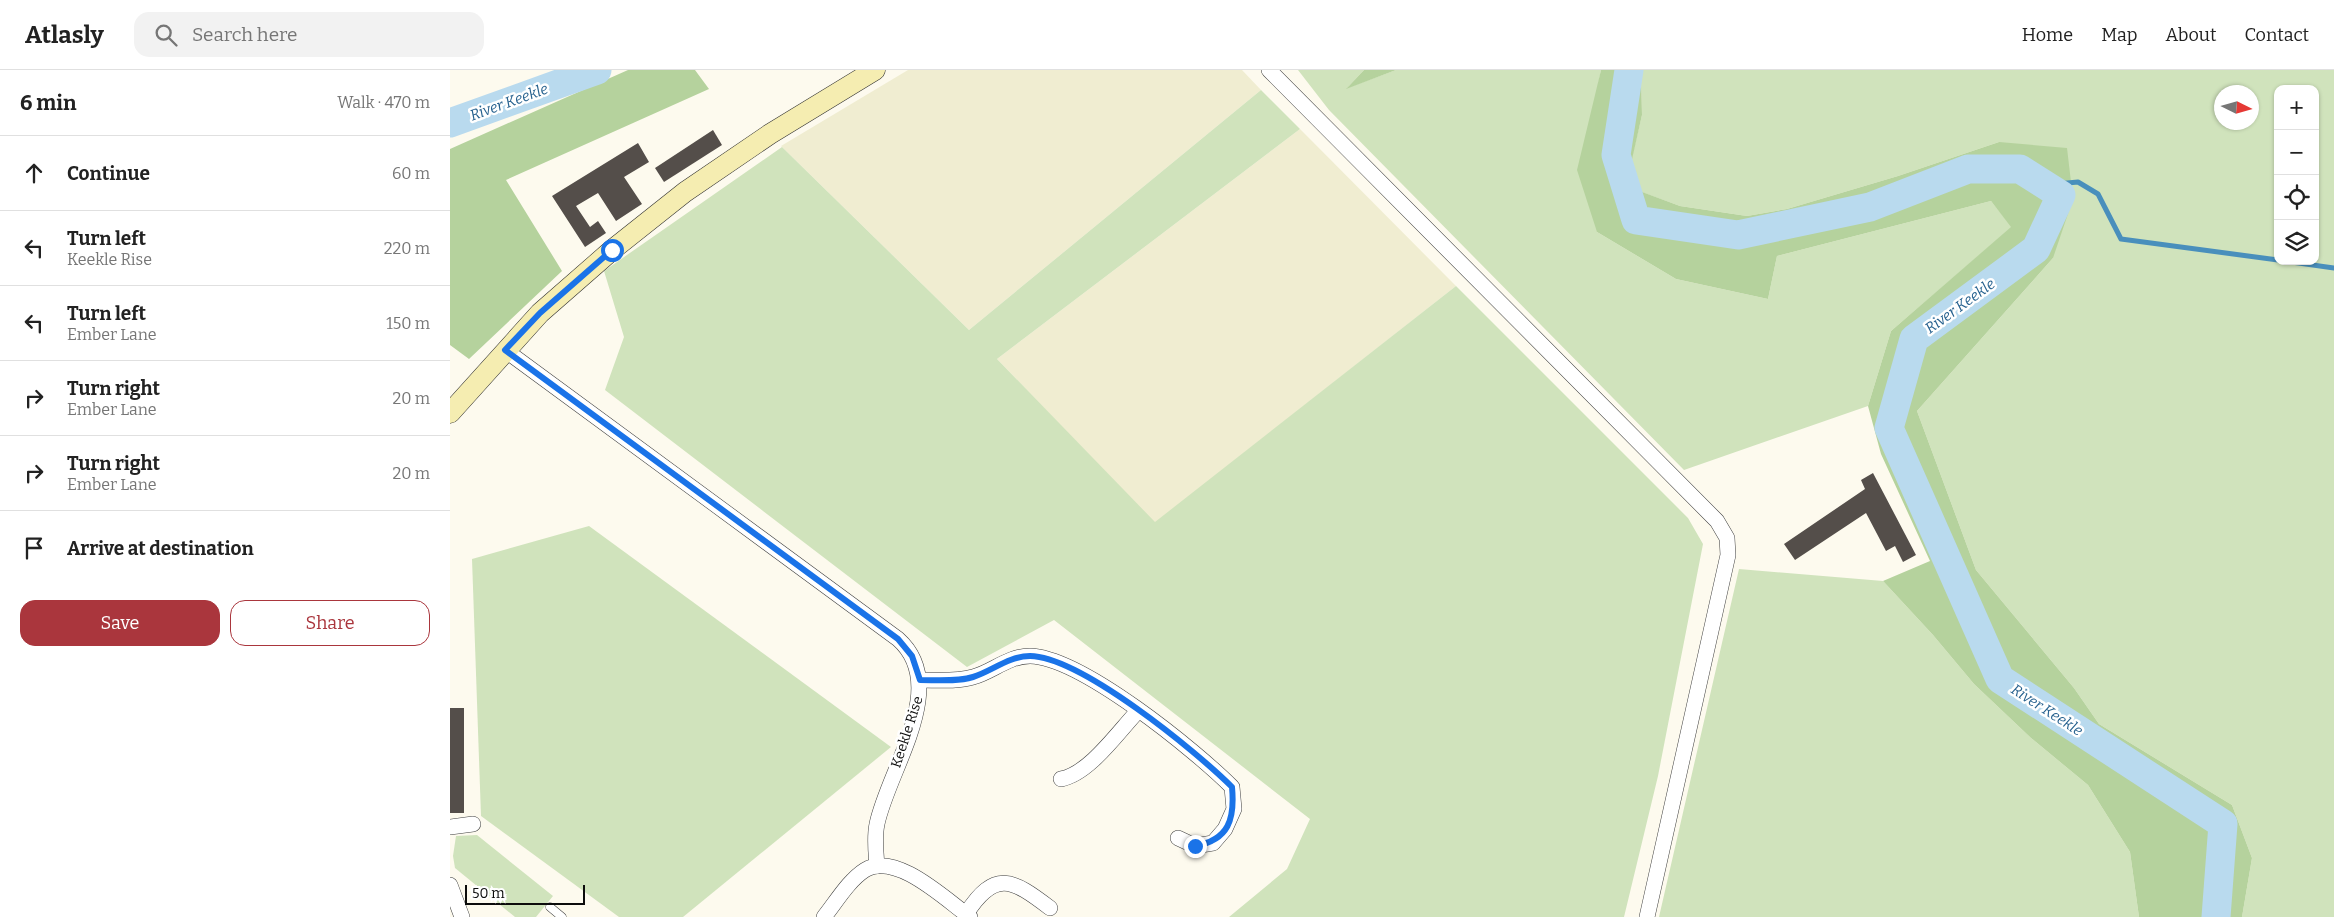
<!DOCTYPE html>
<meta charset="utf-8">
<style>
:root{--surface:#fff;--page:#f2f2f2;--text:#222;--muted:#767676;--line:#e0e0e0;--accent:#aa363d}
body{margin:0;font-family:Bitter,serif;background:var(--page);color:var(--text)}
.controls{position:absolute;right:15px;top:15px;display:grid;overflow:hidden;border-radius:10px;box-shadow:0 1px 4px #0004}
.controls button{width:45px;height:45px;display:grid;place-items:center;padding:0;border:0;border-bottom:1px solid var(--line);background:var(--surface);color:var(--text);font:25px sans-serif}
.compass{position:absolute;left:1764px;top:15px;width:45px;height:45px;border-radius:50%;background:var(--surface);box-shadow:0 1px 4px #0004;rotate:95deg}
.scale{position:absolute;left:15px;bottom:12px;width:120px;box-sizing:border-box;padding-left:5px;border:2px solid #0c0c0c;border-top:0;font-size:14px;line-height:18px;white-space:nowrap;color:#0c0c0c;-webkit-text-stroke:4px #fff;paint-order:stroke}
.stop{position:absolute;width:15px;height:15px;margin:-11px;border:4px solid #1a73e8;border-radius:50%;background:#fff}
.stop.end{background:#1a73e8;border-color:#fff;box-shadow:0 1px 5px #0008}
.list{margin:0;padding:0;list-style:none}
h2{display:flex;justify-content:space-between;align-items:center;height:65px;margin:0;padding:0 20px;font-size:21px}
h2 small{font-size:16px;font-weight:400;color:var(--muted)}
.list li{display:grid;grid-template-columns:32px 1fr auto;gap:15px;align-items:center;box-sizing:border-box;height:75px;padding:0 20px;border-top:1px solid var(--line)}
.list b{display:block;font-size:19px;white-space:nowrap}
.list p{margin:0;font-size:16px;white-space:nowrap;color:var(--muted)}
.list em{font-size:16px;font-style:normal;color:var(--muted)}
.actions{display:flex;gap:10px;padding:15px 20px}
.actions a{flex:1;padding:11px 0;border:1px solid var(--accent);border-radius:15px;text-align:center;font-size:18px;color:var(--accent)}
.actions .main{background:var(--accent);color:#fff}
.icon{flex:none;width:28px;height:28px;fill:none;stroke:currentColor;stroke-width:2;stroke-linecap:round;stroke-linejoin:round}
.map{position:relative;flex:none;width:1884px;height:847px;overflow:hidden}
header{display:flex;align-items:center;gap:30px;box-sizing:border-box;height:70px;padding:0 25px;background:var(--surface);border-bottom:1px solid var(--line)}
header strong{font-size:24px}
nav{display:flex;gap:28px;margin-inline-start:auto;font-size:18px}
.search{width:350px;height:45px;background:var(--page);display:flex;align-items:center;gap:12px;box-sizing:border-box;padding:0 18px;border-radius:15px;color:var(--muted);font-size:19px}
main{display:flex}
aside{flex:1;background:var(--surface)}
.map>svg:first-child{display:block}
</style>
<header>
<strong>Atlasly</strong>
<div class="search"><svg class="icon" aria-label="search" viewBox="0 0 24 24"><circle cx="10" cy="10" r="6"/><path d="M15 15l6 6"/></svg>Search here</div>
<nav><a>Home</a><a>Map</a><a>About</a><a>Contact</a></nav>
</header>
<main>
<aside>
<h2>6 min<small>Walk · 470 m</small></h2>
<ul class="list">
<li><svg class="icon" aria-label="ahead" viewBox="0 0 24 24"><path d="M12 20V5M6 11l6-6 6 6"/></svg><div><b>Continue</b></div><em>60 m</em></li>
<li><svg class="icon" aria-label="left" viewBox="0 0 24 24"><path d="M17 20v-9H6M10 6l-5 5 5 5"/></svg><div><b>Turn left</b><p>Keekle Rise</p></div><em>220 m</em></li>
<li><svg class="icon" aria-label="left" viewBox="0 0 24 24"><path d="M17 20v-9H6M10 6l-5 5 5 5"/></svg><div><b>Turn left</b><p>Ember Lane</p></div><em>150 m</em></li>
<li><svg class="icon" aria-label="right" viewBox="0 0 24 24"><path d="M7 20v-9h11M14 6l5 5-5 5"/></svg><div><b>Turn right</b><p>Ember Lane</p></div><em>20 m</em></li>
<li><svg class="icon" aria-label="right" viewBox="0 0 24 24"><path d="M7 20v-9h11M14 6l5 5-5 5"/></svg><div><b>Turn right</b><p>Ember Lane</p></div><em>20 m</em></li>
<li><svg class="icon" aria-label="arrive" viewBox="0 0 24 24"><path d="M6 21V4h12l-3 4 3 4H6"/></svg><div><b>Arrive at destination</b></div></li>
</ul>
<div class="actions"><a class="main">Save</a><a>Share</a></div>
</aside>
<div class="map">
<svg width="1884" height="847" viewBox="0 0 1884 847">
<rect width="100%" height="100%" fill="#fdfaee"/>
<g fill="#f0edd1">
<path d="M458,0H792L811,20L519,260L331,76Z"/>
<path d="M850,59L1006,216L705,453L547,289Z"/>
</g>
<g fill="#d0e3bc" fill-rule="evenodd">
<path d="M848,0H914L897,18L946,0H1151L1148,15L1147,162L1226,209L1318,229L1327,186L1541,131L1562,157L1441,261L1418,336L1234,400L879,40Z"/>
<path d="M1191,0H1884V847H1792L1802,788L1782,735L1649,654L1624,618L1526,500L1467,341L1603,188L1549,72L1448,106L1337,139L1297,146L1230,136L1175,116L1192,45ZM1828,19H1865V191H1828ZM1772,22H1802V52H1772Z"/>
<path d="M811,20L850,59L547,289L705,452L1006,216L1238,448L1253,474L1208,706L1174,847H779L837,799L860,749L604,550L517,597L155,320L174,267L154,201L332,77L519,260Z"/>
<path d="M139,456L441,677L233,847H169L31,746L22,489Z"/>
<path d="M1289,499L1433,511L1483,565L1524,614L1581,668L1638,715L1680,782L1689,847H1209Z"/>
<path d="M27,765L103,826L86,847H65L5,798L3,786L6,766Z"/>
</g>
<g fill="#b5d29d">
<path d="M178,0H245L259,19L56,110L112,201L19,289L0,275V79Z"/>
<path d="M914,0H946L896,19Z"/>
<path d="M1151,0H1191L1192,45L1176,116L1230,136L1297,146L1337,139L1448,106L1549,72L1617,78L1623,129L1603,188L1467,341L1526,500L1624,618L1649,654L1782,735L1802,788L1792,847H1689L1680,782L1638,715L1581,668L1524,614L1483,565L1433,511L1480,491L1431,384L1418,336L1441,261L1561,157L1541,131L1327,186L1318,229L1226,209L1147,162L1127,100Z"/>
</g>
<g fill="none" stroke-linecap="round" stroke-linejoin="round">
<g stroke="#498fbc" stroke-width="5">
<path d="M1596,115L1628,112L1648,124L1671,169L1828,190"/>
<path d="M1834,191L1884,198"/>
</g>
<g stroke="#b9daee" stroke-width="29">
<path d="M1179,0L1166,85L1186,150L1288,165L1420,137L1518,99H1570L1611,125L1586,179L1464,269L1439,358L1550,609L1773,754L1766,847"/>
<path d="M0,53L147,0"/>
</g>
</g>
<g fill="#544e4a">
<path d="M263,60L272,75L214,112L205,98Z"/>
<path d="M188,73L199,92L174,107L192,134L166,151L148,123L126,136L140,157L148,151L156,163L135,177L102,126Z"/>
<path d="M1423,403L1466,485L1453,492L1445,476L1436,481L1416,443L1345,490L1334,474L1415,419L1411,410Z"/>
<rect x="0" y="638" width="14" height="105"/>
</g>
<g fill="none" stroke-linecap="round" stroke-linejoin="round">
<defs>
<path id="lane" d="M100,837L112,847"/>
<g id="street">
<path d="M819,0L1267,451L1277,468L1278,485L1197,847"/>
<path d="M55,280L448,569C501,616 438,700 427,754C424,768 426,782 427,796"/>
<path d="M470,610C487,610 506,612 523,607C542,602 558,586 580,586C631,587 746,681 782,717L784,739L775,759L763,773L745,776L728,768"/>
<path d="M611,709C639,704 668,662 688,641"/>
<path d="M0,757L23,754"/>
<path d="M0,815L12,847"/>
<path d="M516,844C545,799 562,809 600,838"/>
<path d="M374,847C386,832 399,810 415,800C446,781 496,830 520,847"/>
</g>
<path id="secondary" d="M0,343L90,243L162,180L235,122L320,64L425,0"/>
</defs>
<use href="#lane" stroke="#3f3f3f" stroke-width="9"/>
<use href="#street" stroke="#3f3f3f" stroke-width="16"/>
<use href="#secondary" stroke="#2e2e2e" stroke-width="21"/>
<use href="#lane" stroke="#fff" stroke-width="8"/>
<use href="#street" stroke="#fff" stroke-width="15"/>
<use href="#secondary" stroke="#f5edb1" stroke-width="20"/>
</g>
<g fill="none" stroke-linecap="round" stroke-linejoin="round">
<path stroke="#1a73e8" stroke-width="6" d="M162,180L90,243L55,280L448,569L462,586L470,610C487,610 506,612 523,607C542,601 559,586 580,586C631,587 746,681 782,717C785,749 779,770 745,776"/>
</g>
<g text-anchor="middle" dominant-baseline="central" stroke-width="5" stroke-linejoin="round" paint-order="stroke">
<g font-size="14" fill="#0c0c0c" stroke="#fff">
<text transform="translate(457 662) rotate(-72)">Keekle Rise</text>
</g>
<g font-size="15" font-style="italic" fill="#26618e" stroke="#fff">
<text transform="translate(59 32) rotate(-20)">River Keekle</text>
<text transform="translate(1510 236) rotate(-36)">River Keekle</text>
<text transform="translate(1597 640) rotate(33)">River Keekle</text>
</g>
</g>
</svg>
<div class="controls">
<button>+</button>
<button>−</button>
<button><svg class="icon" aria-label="locate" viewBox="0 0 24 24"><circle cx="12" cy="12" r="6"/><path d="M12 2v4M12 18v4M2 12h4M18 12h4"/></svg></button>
<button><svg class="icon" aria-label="layers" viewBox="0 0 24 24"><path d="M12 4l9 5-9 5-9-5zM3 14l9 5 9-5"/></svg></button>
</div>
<svg class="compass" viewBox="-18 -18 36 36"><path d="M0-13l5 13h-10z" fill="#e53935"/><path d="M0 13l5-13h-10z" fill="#767676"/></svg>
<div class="scale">50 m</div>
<div class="stop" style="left:162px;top:180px"></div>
<div class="stop end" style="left:745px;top:776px"></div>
</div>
</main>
